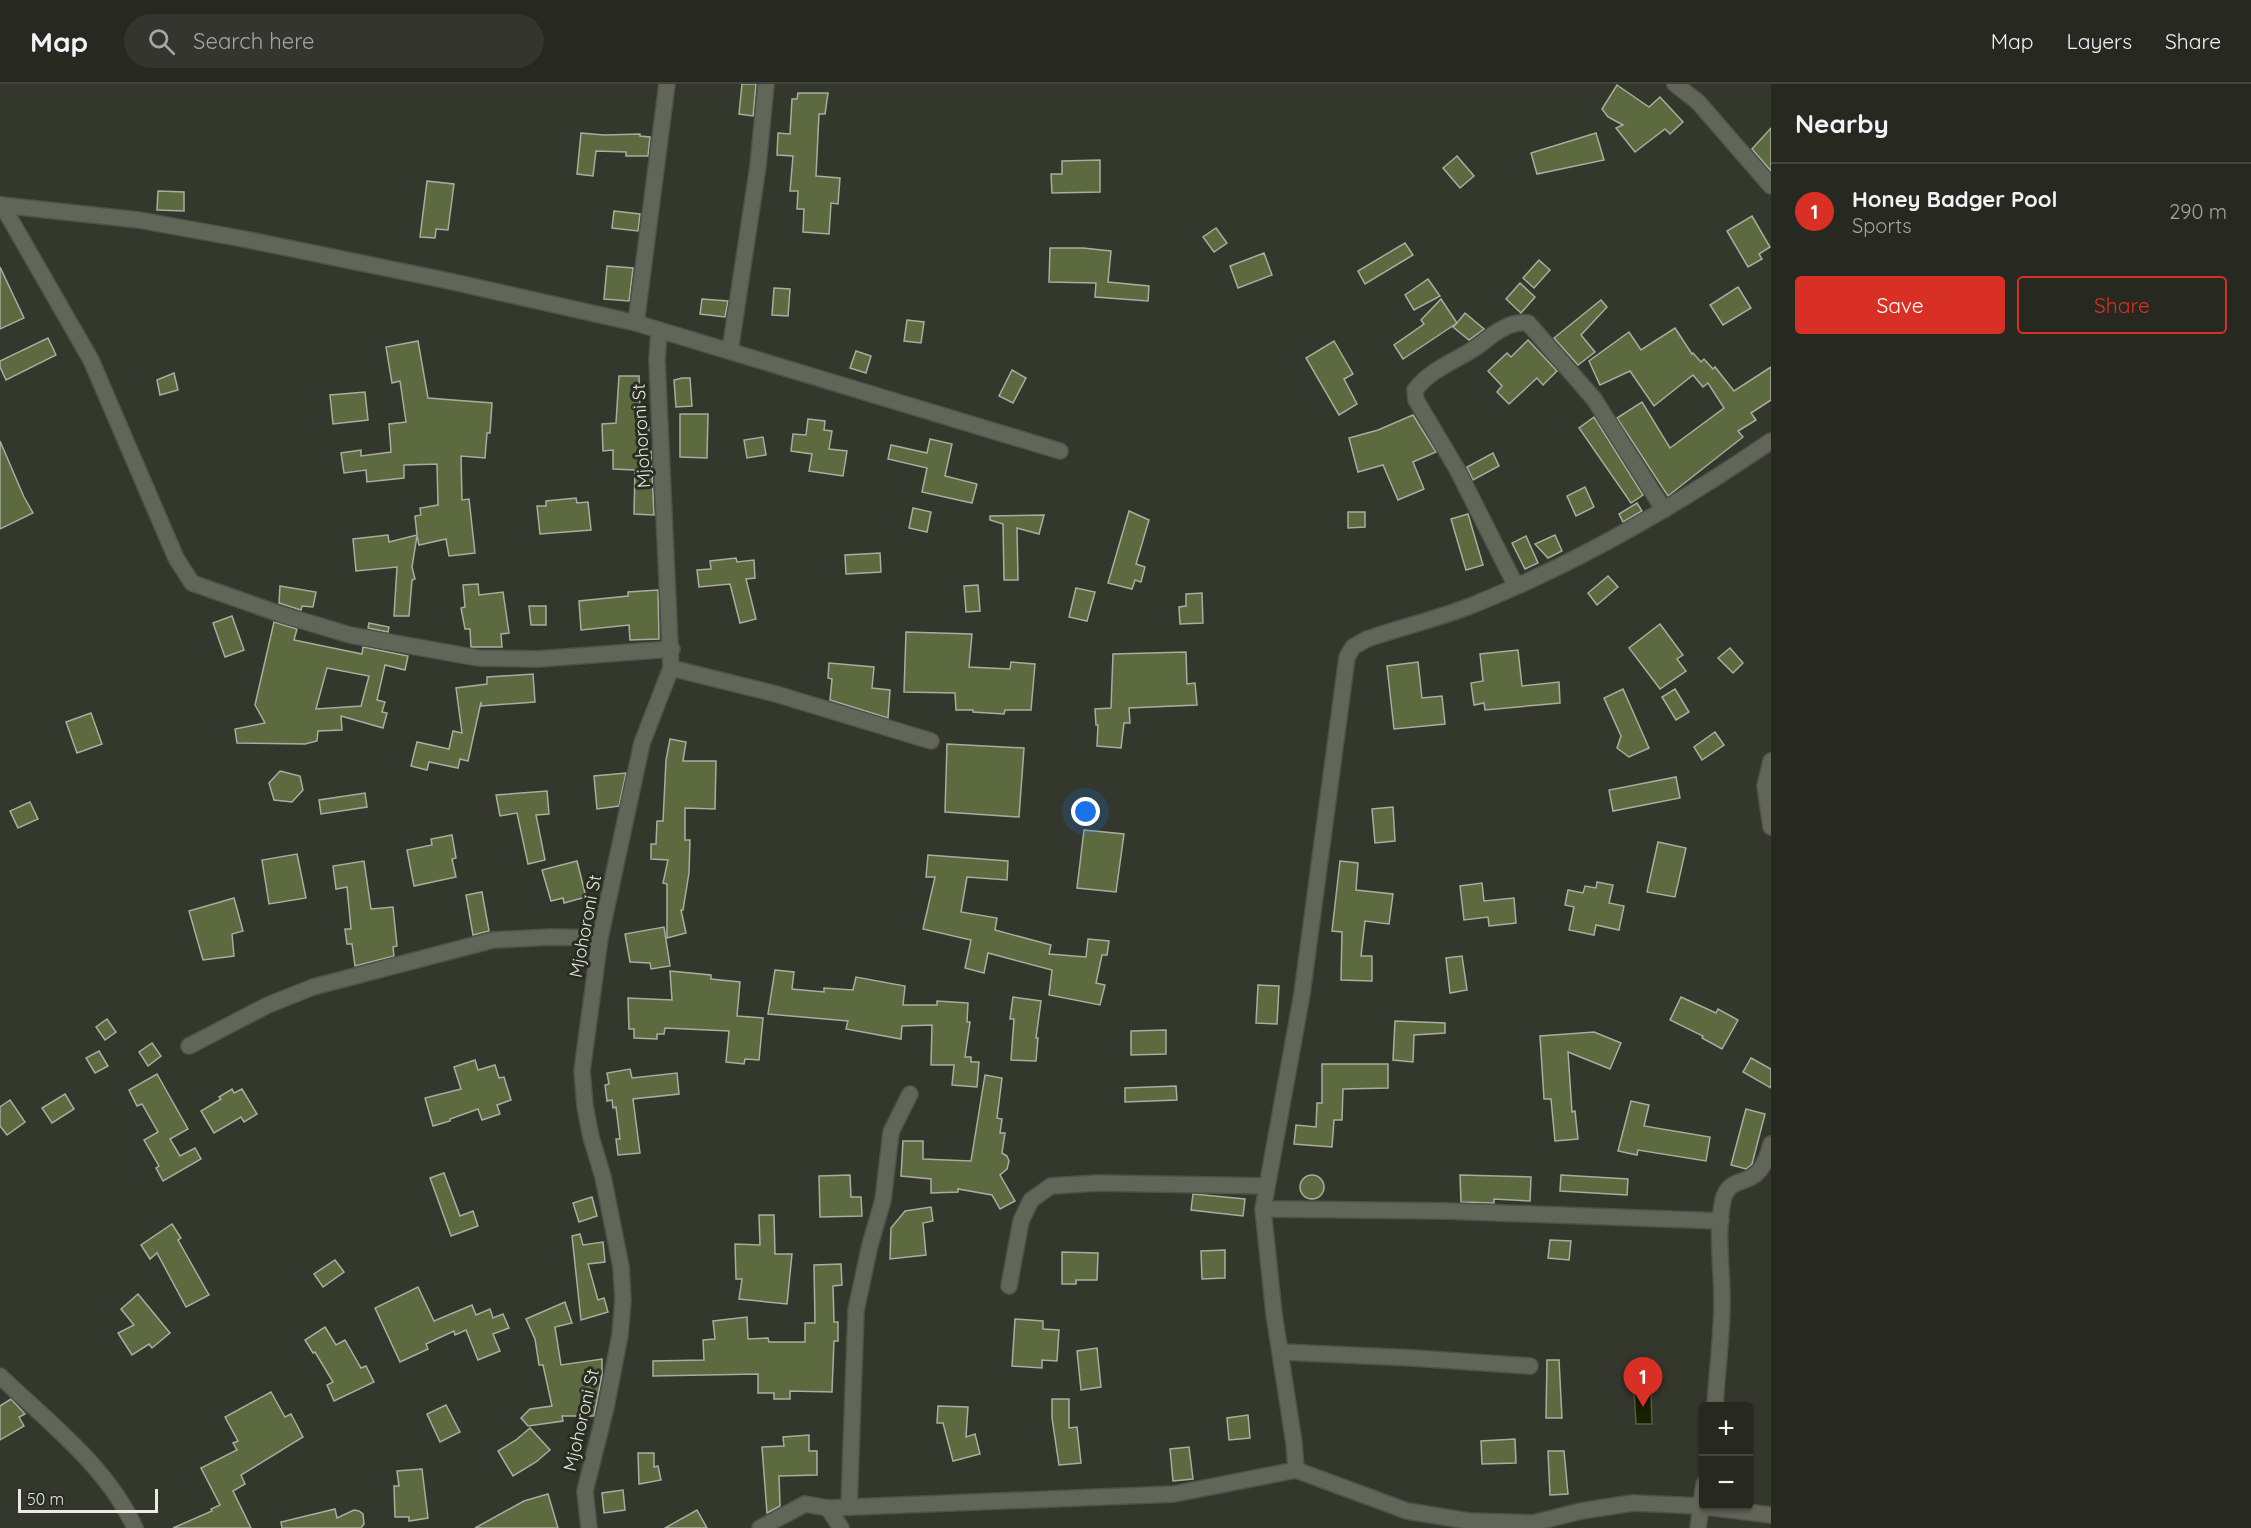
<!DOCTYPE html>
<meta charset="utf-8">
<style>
:root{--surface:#272921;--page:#33352e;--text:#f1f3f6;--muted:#a4a6a5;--line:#43453f;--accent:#d93025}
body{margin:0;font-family:Quicksand,sans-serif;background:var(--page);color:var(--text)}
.controls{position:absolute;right:18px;bottom:18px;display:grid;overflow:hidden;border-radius:6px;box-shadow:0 2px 4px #0004}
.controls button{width:54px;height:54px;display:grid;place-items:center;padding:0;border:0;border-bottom:2px solid var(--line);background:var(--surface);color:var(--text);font:30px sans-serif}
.scale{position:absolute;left:18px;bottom:15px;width:140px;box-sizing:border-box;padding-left:6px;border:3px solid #e8eae3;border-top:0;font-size:16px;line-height:21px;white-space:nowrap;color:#e8eae3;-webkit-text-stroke:4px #2a2d22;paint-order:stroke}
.you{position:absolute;left:1086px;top:728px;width:21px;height:21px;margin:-15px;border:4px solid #fff;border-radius:50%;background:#1a73e8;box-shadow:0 0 0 9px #1a73e833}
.badge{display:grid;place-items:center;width:39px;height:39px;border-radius:50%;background:var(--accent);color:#fff;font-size:20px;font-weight:700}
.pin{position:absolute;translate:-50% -50px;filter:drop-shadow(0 2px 3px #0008)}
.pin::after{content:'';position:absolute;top:32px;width:21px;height:18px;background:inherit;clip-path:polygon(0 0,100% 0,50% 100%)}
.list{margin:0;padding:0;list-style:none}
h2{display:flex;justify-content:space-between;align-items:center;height:78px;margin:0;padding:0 24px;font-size:26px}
h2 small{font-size:20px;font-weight:400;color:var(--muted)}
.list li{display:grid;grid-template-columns:39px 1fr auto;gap:18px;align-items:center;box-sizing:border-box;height:96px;padding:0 24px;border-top:2px solid var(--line)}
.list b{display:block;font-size:22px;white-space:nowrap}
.list p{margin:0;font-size:20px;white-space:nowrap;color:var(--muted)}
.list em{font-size:20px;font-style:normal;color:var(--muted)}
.actions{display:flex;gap:12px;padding:18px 24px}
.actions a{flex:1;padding:14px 0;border:2px solid var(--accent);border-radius:6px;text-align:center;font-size:21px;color:var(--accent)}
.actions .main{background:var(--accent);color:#fff}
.icon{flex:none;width:33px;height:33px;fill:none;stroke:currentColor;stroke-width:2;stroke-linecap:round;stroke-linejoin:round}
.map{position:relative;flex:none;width:1771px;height:1444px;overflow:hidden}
header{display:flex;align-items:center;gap:36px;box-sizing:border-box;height:84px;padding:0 30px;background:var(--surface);border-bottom:2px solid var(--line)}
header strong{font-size:28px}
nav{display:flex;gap:33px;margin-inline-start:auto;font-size:21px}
.search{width:420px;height:54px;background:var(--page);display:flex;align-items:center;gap:15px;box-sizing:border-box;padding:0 21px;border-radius:33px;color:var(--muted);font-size:22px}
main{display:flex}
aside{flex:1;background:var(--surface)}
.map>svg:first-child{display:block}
</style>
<header>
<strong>Map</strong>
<div class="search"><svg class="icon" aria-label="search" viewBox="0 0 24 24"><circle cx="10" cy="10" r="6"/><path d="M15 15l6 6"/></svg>Search here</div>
<nav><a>Map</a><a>Layers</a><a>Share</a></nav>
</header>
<main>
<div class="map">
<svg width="1771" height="1444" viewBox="0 0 1771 1444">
<rect width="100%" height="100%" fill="#34372c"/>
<path fill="#1a2102" stroke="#585d46" stroke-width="1.5" d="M1634,1306H1651L1652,1340H1636Z"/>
<g fill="#5d693e" stroke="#a9ada0" stroke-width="1.5" fill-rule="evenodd">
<path d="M742,0H756L753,32L739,30Z"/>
<path d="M1617,1L1649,23L1660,13L1683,38L1670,50L1665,45L1635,68L1616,44L1623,41L1608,33L1602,25Z"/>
<path d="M798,9H828L825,30H819L816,92L840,94L838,120L831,119L829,150L803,148L804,125H797L798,107H790L793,72L777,71L778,49L790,50L792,15H797Z"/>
<path d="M1771,44V87L1752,65Z"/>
<path d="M581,49L604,51L640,50V52L650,53L648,72H626V68L596,67L593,92L577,90Z"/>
<path d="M1596,49L1604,76L1537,90L1531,69Z"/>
<path d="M1457,72L1474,92L1460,104L1443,84Z"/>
<path d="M1100,76V108L1052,109L1051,90H1062V77Z"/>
<path d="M427,97L454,100L448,146L436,145L435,154L420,153Z"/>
<path d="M158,107L184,108V127L157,126Z"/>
<path d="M614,127L640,130L638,147L612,144Z"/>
<path d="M1752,132L1770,163L1759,170L1762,175L1748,183L1727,147Z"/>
<path d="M1216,144L1227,159L1214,168L1203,153Z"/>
<path d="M1405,159L1413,171L1365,200L1358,187Z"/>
<path d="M1050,164H1083L1111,167L1108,198L1149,202L1148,217L1095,213L1096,199L1049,198Z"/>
<path d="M1264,169L1272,191L1238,204L1230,182Z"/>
<path d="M1539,176L1550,186L1534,204L1523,194Z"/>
<path d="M607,182L633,184L629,217L604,215Z"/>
<path d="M0,183L24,234L0,245Z"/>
<path d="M1428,195L1440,212L1414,226L1405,211Z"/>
<path d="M1520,199L1535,213L1521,229L1506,215Z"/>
<path d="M1738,203L1751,224L1723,241L1710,221Z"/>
<path d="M774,204L790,205L788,232L772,231Z"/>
<path d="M702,215L728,217L725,233L700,230Z"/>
<path d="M1441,215L1457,239L1465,229L1484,245L1469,256L1453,243L1457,239L1403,275L1394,261L1424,240L1421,236Z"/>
<path d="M1601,216L1607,223L1581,251L1595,268L1578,281L1554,254Z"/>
<path d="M907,236L924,238L921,259L904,257Z"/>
<path d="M1675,244L1692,270L1693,269L1701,278L1704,275L1713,285L1715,283L1734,307L1771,283V316L1751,329L1756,336L1738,347L1743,353L1668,412L1617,334L1642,318L1670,364L1724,324L1708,299L1703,303L1693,291L1654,322L1630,287L1600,301L1589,277L1629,248L1641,266Z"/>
<path d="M48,254L56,271L6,296L0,283V277Z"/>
<path d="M1528,256L1557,287L1543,301L1537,294L1509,320L1497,308L1502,302L1488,287L1507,269L1511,273Z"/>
<path d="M418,257L428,314L492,319L490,349H487L485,374L461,372L462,416L469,415L475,469L449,472L446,455L419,461L417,452L412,483L415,495L412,496L409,532H394L397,483L356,487L353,455L388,451L389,458L417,451L415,432L421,431L420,424L438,421L437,380L404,381V394L367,398L366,386L344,389L341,369L361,366V372L391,368L389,340L406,338L400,297L392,299L386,263Z"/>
<path d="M1334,257L1353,290L1344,295L1357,320L1339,331L1306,274Z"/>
<path d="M856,267L871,272L866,289L850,284Z"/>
<path d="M1012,286L1026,294L1013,319L999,312Z"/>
<path d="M174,289L178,306L160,311L157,296Z"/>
<path d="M619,292H639L640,330L646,331V342H649L648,366L651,367L654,431L634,430L635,386L613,385V366L603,367L602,340L616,339Z"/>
<path d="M682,294H690L692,322L676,323L674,296Z"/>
<path d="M365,308L368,336L333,340L330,311Z"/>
<path d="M680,330H708L707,374L680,373Z"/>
<path d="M1413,331L1436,368L1413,378L1424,405L1398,416L1383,381L1358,388L1349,354L1378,346Z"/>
<path d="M1594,333L1643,411L1631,419L1579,344Z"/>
<path d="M808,335L825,337L824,346L832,347L829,365L847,367L843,392L809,387L812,370L791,367L793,350L806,351Z"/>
<path d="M763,353L766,371L747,374L744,356Z"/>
<path d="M930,355L952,360L945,392L977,400L972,419L922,408L927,384L888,375L891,361L927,369Z"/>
<path d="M0,357L24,413L33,429L0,445Z"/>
<path d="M1493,369L1499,382L1473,396L1467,383Z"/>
<path d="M1585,403L1594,423L1576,432L1567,412Z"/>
<path d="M576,414L577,419L588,418L591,446L540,450L537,422H546V417Z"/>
<path d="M1637,419L1642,427L1623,438L1619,430Z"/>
<path d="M913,424L931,428L927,448L909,444Z"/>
<path d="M1129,427L1149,436L1136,480L1145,483L1141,498L1135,496L1132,505L1108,499Z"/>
<path d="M1348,428H1365V443L1348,444Z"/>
<path d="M1468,430L1483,481L1466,486L1451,435Z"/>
<path d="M1044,431L1039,450L1017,444L1018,496H1004L1003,440L990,436V432Z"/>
<path d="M1555,451L1562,467L1548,474L1535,460Z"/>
<path d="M1526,452L1538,479L1525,485L1512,459Z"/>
<path d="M880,469L881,488L846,490L845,471Z"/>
<path d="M736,474L737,478L754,476L755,494L746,495L756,535L740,539L730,500L699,503L697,486L711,485L710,477Z"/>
<path d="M1608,492L1618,503L1597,521L1588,509Z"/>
<path d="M478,500L479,511L503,508L509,549L501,550L502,563H471L470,545H465L461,524L465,523L463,501Z"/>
<path d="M978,501L980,527L966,528L964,502Z"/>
<path d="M280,502L316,508L313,523L302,522L301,526L279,519Z"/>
<path d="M1076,504L1095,508L1087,537L1069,533Z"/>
<path d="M658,506L659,555L630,556L629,541L581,546L579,517L628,512V508Z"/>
<path d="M1202,509L1203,539L1180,540L1179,523L1186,522V510Z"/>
<path d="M529,522H546V541H531Z"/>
<path d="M232,532L244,566L225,573L213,539Z"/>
<path d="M274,538L297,545L294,556L362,570L363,563L408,572L405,586L385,581L377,616L385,618L382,628L387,629L383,644L341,632L342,646L318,647L317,657L305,660L237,659L235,645L265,639L255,621ZM327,584L369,592L361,622L316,625Z"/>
<path d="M369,539L389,543L388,548L368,544Z"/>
<path d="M1660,540L1683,571L1677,575L1686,587L1660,605L1629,564Z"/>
<path d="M906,548L972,550L969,583L1010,585L1011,578L1035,580L1031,626H1005L1004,630L973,628V626H956L955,609L904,608Z"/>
<path d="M1730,564L1743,579L1733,589L1718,574Z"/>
<path d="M1518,566L1522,602L1559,598L1560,619L1485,626L1484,619L1474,621L1471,599L1483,597L1480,570Z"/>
<path d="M1186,568L1187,600L1195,599L1197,621L1129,624L1130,639H1124L1121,664L1097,662L1098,641H1096L1095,625L1111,624L1113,570Z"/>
<path d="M1418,578L1422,614L1442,612L1445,640L1394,645L1387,582Z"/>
<path d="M829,579L874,583L872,604L890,606L888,634L830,616L832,595L828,594Z"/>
<path d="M533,590L535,618L481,622V618L468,677L460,675L458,684L429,678L427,686L411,682L417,658L449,665L453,647L462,649L456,604L487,600V593Z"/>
<path d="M1623,605L1649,664L1629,673L1617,664L1621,652L1604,614Z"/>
<path d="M1675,605L1689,628L1676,636L1662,613Z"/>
<path d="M91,629L102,660L77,669L66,638Z"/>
<path d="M1715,648L1724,661L1702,676L1694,663Z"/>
<path d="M670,655L686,658L683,677H716L715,725L685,724V756H690L689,789L683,826H681L686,849L667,854V800L663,799L668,776L651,775V760H656L657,737H663L666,676Z"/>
<path d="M947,660L1024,664L1019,733L945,728Z"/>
<path d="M280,687L300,692L303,706L292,718L274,716L269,699Z"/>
<path d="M626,689L619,722L597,725L594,692Z"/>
<path d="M1676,693L1680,714L1613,727L1609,706Z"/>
<path d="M547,707L549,730L536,731L545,776L528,780L517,729L500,732L496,711Z"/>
<path d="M365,709L367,723L321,730L319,716Z"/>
<path d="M30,718L38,735L18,744L10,727Z"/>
<path d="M1393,723L1395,757L1375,759L1372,725Z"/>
<path d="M1084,746L1124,750L1116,808L1077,804Z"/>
<path d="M452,751L456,774L452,775L456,793L414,802L407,766L432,761L431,755Z"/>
<path d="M1658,758L1686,764L1675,813L1647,808Z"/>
<path d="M297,770L306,814L269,820L262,776Z"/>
<path d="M928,771L1008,777L1007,796L967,793L961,828L997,834L995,846L1051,861L1049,870L1086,873L1088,855L1109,857L1107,871H1102L1096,899L1105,901L1100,921L1049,911L1052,886L988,869L984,889L965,884L971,856L923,845L935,793H926Z"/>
<path d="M364,777L371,825L393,823L397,862L393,863L394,872L355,882L352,860H347L345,845H351L347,803L336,805L333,782Z"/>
<path d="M577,777L586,813L564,819L563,814L551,817L542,786Z"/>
<path d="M1340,777L1358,779L1356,806L1393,810L1389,840L1365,837L1361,872H1372V897L1341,896L1342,848L1332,847Z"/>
<path d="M1597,798L1613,801L1609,819L1624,822L1619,846L1596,841L1594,851L1569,846L1574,823L1565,821L1568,806L1583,809L1585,802L1596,804Z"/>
<path d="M1482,799L1484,817L1514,814L1516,839L1489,842L1488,833L1464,836L1460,802Z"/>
<path d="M482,808L489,847L473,851L466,811Z"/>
<path d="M234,814L243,847L232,850L234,872L203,876L189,827Z"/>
<path d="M664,843L670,882L651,885L650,879L630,878L625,850Z"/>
<path d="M1462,872L1467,906L1450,909L1446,874Z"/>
<path d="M775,886L794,888L792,905L824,908V904L853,906L856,893L905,902L903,921H937V917L968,919L967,938H970L965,973H971V978H979L977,1003L952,1001L954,981H931L932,941L902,942L901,955L846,945L848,937L768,930Z"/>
<path d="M670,887L711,891V895L740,898L737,932L763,934L759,976L745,975L744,980L726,978L729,947L665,944L664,950H657V955L634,954V945H629L628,914L672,916Z"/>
<path d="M1258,901L1279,902L1277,940L1256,939Z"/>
<path d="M1013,913L1041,917L1036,954H1038L1036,977L1011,976L1014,935H1010Z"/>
<path d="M1681,913L1716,929L1718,925L1738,936L1722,965L1702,954L1703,952L1670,936Z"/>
<path d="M107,935L116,948L105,956L96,943Z"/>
<path d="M1395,937L1445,939V949L1414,951L1413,978L1393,976Z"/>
<path d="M1166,946V970L1131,971V947Z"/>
<path d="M1594,948L1621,959L1610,985L1568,968L1572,1028L1575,1027L1578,1055L1555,1057L1551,1015H1544L1540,952Z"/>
<path d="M152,959L161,972L148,982L139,968Z"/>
<path d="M99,967L108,982L95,989L86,974Z"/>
<path d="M1751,974L1771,985V1004L1743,988Z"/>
<path d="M475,976L478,986L495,981L499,994L504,993L511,1016L497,1021L500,1030L482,1036L478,1025L450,1035V1037L433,1042L425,1014L461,1005L454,983Z"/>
<path d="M1322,980H1388V1004L1343,1005L1342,1036H1334L1332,1063L1294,1060L1296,1041L1316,1043L1317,1019H1322Z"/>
<path d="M630,985L632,994L677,989L679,1010L633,1015L640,1069L618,1071L616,1055H620L616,1023L613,1024L612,1016L607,1017L605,1001L609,1000L607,989Z"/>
<path d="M157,990L188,1045L170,1055L180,1072L195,1064L201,1075L163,1097L156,1084L159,1082L144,1056L158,1048L142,1020L137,1022L129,1006Z"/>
<path d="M985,991L1002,994L997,1034L1002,1035L1000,1049H1005L1002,1069L1007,1072L1009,1077L1007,1085L1000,1091L1015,1117L1000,1125L992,1111L958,1105V1108L931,1109V1095L901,1092L903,1057H923V1075L971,1077Z"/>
<path d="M1176,1002L1177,1016L1125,1018V1004Z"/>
<path d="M232,1005L234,1009L242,1005L257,1030L244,1038L241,1033L214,1049L201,1027L221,1015L219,1013Z"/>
<path d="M65,1010L74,1025L52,1039L42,1024Z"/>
<path d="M10,1016L25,1038L7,1051L0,1042V1023Z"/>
<path d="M1631,1017L1649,1021L1644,1042L1710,1053L1706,1077L1638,1066L1637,1071L1618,1067Z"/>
<path d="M1746,1025L1765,1030L1752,1080L1746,1085L1731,1081Z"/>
<path d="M444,1089L460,1132L473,1127L478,1142L451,1152L430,1094Z"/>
<path d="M850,1091L851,1113H861L862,1132L820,1133L819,1092Z"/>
<path d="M1460,1091L1531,1093L1530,1117L1494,1115V1119L1461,1118Z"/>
<path d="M1561,1091L1628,1095L1627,1111L1560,1107Z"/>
<circle cx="1312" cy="1103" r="12"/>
<path d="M1193,1110L1245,1115L1243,1132L1191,1126Z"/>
<path d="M592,1113L597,1132L579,1138L573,1119Z"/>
<path d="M931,1123L933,1137L923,1139L926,1171L890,1175L891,1144L905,1127Z"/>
<path d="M759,1131H774L775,1170H792L787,1220L739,1215L742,1195H736L735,1160L760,1161Z"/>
<path d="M172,1140L181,1154L178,1156L209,1211L186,1223L157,1169L150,1175L141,1161Z"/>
<path d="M580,1150L583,1161L603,1158L605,1178L588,1180L598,1216L604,1214L608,1228L581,1236L572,1152Z"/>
<path d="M1550,1156L1571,1157L1569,1176L1548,1174Z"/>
<path d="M1225,1166V1194L1202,1195L1201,1167Z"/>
<path d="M1062,1168L1098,1169L1097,1196H1076V1200H1062Z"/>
<path d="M335,1176L344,1188L323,1203L314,1190Z"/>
<path d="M841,1180L842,1201L833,1202L834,1238H838V1257H834L832,1308L790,1307V1315H774V1309H758V1290L653,1292V1277L704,1276L703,1256L715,1255L713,1237L747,1233L748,1255L768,1254L769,1258H805V1239H815L814,1181Z"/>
<path d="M418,1203L434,1237L472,1221L476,1231L490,1225L493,1234L503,1230L509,1244L493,1250L500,1267L478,1276L466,1246L455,1251L454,1247L426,1260L428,1265L400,1278L375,1224Z"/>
<path d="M138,1210L170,1249L152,1264L149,1260L132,1271L118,1249L134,1241L121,1225Z"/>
<path d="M565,1218L572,1239L555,1243L561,1281L602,1275V1291L594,1332H562L563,1337L528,1342L521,1334L530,1325L552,1322L543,1281H539L535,1255L526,1235Z"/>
<path d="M1015,1235L1043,1237V1245L1059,1246L1057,1277L1042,1276V1284L1012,1282Z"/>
<path d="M325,1243L336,1261L345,1256L361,1284L366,1282L374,1298L334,1317L327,1301L333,1298L315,1268L313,1269L305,1256Z"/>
<path d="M1097,1264L1101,1303L1081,1306L1077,1267Z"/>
<path d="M1547,1276H1559L1562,1334H1546Z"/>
<path d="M271,1308L285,1333L291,1330L303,1353L241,1391L245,1400L233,1407L251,1444H173L212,1427L211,1425L220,1421L201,1384L237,1366L233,1359L238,1357L225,1333Z"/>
<path d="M11,1315L25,1330L19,1333L24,1342L0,1356V1322Z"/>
<path d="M1052,1315H1069V1344L1077,1343L1081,1379L1059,1381L1052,1334Z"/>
<path d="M446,1321L460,1348L440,1358L427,1330Z"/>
<path d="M938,1322L968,1323L966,1353L975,1350L980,1370L953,1377L943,1339H937Z"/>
<path d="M1248,1331L1250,1354L1229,1356L1227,1334Z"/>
<path d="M530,1344L550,1366L536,1378L513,1392L498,1367L516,1356Z"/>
<path d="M809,1351V1367H817V1391L779,1392L780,1422L767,1429L762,1363L784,1362L783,1353Z"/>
<path d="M1515,1355L1516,1379L1482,1380L1481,1357Z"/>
<path d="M1189,1363L1193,1395L1173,1397L1170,1365Z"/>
<path d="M1548,1367H1564L1568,1410L1550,1411Z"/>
<path d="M638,1369H654V1383L658,1382L661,1396L639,1400Z"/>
<path d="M422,1385L428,1434L409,1437V1433H395L394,1402H399L397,1387Z"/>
<path d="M623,1406L625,1426L604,1429L602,1409Z"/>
<path d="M548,1410L558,1444H475L524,1417Z"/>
<path d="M335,1425L337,1434L354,1426L359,1427L363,1430L364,1440L361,1444H282L281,1438Z"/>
<path d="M697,1426L707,1444H665Z"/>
</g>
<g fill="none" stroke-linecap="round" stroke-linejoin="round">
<defs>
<g id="street">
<path d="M1675,0L1698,18L1771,102"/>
<path d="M0,121L139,136L244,155L449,197L636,239L1060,367"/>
<path d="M2,121L91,276L176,474L192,499L280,530L350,551L478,574L538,575L672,565"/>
<path d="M636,239L667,0"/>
<path d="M730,267L758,82L766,0"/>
<path d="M1516,502L1457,385L1416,316L1415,306C1431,285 1454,278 1475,264C1484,258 1492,250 1502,245C1510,240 1519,238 1528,239L1594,315L1664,426"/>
<path d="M671,584L776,610L931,657"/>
<path d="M1771,677L1765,702L1771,743"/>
<path d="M189,962L268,921L313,903L493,856L552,853L600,854"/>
<path d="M1263,1125L1447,1127L1721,1137"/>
<path d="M1009,1202L1021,1137L1031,1116L1051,1102L1097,1099L1266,1102"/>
<path d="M1281,1268L1413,1274L1530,1282"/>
<path d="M0,1292C48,1338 107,1382 135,1444"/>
<path d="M1715,1322C1717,1287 1722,1252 1722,1217C1722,1183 1716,1149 1723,1116C1729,1093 1746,1101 1757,1089C1765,1081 1768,1071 1771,1060"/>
<path d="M1296,1386L1294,1359L1274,1230L1263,1125L1302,910L1347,573L1353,563L1367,555C1404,542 1446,533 1480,518C1583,476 1679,420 1771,357"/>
<path d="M849,1423L856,1226L870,1161L883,1116L891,1048L910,1010"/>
<path d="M828,1424L1174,1410L1296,1386L1407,1427L1468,1437L1533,1439L1581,1427L1633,1419L1700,1422L1771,1431"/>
<path d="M589,1444L585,1407L606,1323L620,1251L623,1216L621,1183L603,1093L591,1053L585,1022L582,987L600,854L642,659L671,584L657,277L659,246"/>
<path d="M760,1444L805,1420L828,1424L841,1444"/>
<path d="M1698,1444L1704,1400"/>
</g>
</defs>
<use href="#street" stroke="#50534a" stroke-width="18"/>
<use href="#street" stroke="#626659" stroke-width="15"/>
</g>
<g text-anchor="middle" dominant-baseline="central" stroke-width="6" stroke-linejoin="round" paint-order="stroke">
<g font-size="18" fill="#e8eae3" stroke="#2a2d22">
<text transform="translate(641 352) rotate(-93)">Mjohoroni St</text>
<text transform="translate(585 842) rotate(-79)">Mjohoroni St</text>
<text transform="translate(581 1336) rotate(-77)">Mjohoroni St</text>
</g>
</g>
</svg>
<div class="controls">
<button>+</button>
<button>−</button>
</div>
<div class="scale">50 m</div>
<div class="you"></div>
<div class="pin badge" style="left:1643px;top:1323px">1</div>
</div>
<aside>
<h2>Nearby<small></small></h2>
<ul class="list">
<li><span class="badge">1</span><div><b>Honey Badger Pool</b><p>Sports</p></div><em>290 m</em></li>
</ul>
<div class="actions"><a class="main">Save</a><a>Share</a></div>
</aside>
</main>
